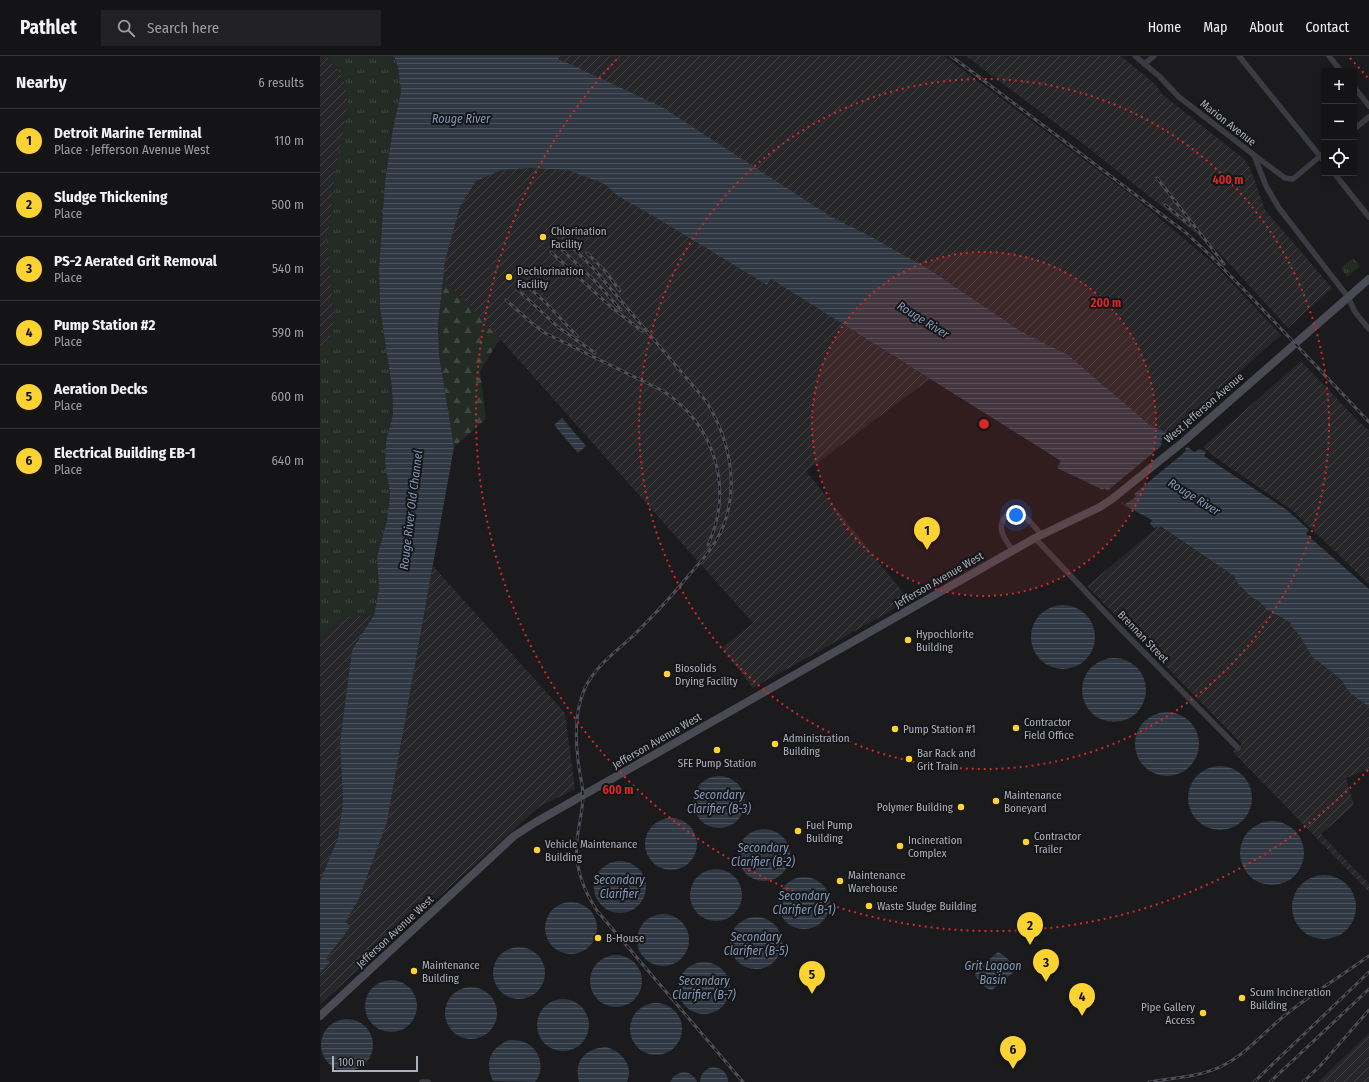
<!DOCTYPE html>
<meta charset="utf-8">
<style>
:root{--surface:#141416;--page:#212123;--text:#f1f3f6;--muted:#9d9ea1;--line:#333335;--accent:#fdd333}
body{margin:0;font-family:"Fira Sans Condensed",sans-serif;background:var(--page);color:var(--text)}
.controls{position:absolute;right:12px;top:12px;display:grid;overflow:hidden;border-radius:0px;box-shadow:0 2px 10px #0003}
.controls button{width:36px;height:36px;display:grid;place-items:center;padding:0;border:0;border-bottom:1px solid var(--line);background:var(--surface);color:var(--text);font:20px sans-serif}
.scale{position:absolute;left:12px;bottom:10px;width:86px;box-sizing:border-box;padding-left:4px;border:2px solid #adb0bd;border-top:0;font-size:11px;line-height:14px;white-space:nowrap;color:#adb0bd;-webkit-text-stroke:3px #161618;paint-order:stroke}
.you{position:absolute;left:696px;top:459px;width:14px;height:14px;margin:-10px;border:3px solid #fff;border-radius:50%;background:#1a73e8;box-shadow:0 0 0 6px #1a73e833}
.badge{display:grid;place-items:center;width:26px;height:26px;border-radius:50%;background:var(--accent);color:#111;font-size:13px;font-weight:700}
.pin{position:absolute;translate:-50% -33px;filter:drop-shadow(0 1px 2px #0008)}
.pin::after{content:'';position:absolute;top:21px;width:14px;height:12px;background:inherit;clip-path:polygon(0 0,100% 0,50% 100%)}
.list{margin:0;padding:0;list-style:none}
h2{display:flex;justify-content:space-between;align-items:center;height:52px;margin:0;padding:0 16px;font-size:17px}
h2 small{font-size:13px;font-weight:400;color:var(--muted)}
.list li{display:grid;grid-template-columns:26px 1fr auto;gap:12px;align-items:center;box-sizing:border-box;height:64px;padding:0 16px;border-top:1px solid var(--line)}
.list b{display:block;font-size:15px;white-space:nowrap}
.list p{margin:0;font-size:13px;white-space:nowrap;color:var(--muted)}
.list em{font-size:13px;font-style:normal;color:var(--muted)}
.icon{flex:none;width:22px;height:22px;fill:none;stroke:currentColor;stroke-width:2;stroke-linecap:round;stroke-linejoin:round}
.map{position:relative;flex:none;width:1049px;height:1026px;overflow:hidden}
header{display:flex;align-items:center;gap:24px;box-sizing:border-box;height:56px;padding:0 20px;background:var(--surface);border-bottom:1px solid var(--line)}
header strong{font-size:19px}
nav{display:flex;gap:22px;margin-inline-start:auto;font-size:14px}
.search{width:280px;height:36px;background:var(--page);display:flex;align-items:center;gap:10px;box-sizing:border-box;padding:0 14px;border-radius:0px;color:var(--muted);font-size:15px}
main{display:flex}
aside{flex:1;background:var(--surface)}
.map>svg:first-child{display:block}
</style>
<header>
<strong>Pathlet</strong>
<div class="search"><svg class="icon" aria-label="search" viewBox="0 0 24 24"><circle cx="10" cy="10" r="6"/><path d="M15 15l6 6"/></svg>Search here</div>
<nav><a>Home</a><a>Map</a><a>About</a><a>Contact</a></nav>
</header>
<main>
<aside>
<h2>Nearby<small>6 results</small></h2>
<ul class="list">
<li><span class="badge">1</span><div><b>Detroit Marine Terminal</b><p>Place · Jefferson Avenue West</p></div><em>110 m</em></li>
<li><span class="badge">2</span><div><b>Sludge Thickening</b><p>Place</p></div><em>500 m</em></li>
<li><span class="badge">3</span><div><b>PS-2 Aerated Grit Removal</b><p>Place</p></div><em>540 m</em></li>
<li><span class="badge">4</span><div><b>Pump Station #2</b><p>Place</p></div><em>590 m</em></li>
<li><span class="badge">5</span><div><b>Aeration Decks</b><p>Place</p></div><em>600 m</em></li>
<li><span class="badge">6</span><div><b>Electrical Building EB-1</b><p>Place</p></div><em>640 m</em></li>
</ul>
</aside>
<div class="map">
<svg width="1049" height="1026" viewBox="0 0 1049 1026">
<defs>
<pattern id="industrial-furrows" width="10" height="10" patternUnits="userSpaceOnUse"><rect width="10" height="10" fill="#27272a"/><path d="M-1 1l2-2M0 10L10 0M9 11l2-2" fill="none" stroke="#444447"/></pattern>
<pattern id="grass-tufts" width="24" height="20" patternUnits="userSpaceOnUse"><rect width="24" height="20" fill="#222c24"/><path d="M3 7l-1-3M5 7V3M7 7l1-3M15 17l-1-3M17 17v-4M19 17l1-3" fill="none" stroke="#3f4842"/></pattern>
<pattern id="forest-firs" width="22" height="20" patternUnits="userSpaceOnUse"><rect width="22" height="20" fill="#222c24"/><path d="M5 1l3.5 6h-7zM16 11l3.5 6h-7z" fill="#3f4842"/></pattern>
<pattern id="water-rules" width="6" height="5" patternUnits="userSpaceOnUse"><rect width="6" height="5" fill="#2f3843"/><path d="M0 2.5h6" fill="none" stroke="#4a525c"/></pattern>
</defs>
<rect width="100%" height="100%" fill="#1b1b1d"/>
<g fill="url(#industrial-furrows)">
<path d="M0,0H7L23,21L28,44L23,80L15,114L12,154L7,182L15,262L9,285L0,292Z"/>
<path d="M238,0H624L814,141L893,207L961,279L850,377L831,370L747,299L702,276L609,213L546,178L510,160L239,3Z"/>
<path d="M646,0H801L836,29L843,39L924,103L930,112L945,154L1012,232L968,272L897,194L762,87Z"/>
<path d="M209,112L248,114L284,128L298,140L346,167L447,229L451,223L610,323L486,415L588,543L567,557L433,632L402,592L433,567L180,283L123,222L125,205L140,151L156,125L182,114Z"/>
<path d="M981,305L1038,365L1049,374V528L972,454L892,399L883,391Z"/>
<path d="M839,470L914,520L923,534L935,544L940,546L946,553L971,567V570L980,580L992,601L1012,616L1021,624L1030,637L1049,651V713L1026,722L1034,749L1001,778L1049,828V836L913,696L922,688L767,530Z"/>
<path d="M113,510L245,657L255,733L219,751L44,908L0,949V917L9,906L6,903L31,870L25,866L38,845L67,766Z"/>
<path d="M54,559L32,594L20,686L23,745L18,782L0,825V583L22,561Z"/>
<path d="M1049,977V1026H998Z"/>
</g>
<g fill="url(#grass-tufts)">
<path d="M7,0H74L78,11L81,36L73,72L65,125L59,213L60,252L72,332L73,358L66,386L65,407L70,438L67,464L57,501L59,533L54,559L22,561L0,583V292L9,285L15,262L7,183L12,154L15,114L23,80L28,44L23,21Z"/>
<path d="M1033,202L1040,210L1027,221L1021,212Z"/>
</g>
<path fill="url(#forest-firs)" d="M123,222L180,283L160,315L166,363L134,391L119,299L118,270Z"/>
<g fill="url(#water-rules)">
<path d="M74,0H238L239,3L342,51L510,160L546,178L609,213L702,276L748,299L831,370L850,377L874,396L880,393L886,396L884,400L967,454L989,474L986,478L1049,533V651L1030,637L1021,624L1012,616L992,601L980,580L971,570V567L946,553L940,546L931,541L919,529L914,520L840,470L834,472L830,468L832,464L804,449L784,432L783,434L737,412L741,405L451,223L447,229L345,167L298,140L284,128L248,114L209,112L182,114L156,125L140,151L125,205L118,270L119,299L134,391L67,766L38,845L25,866L31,870L6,903L10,906L0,917V825L18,782L23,745L20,686L32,594L54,559L59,533L57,501L67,464L70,438L65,407L66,386L73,358L72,332L60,252L59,213L65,125L73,72L81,36L78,11Z"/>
<path d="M242,362L266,390L258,397L234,369Z"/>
<circle cx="743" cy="581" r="32"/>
<circle cx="794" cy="634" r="32"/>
<circle cx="847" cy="688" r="32"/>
<circle cx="900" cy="742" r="32"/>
<circle cx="399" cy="746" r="26"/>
<circle cx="351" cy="788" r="26"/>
<circle cx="952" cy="797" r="32"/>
<circle cx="444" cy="799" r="26"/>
<circle cx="300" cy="831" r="26"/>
<circle cx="396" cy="839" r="26"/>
<circle cx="1004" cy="851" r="32"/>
<circle cx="484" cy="847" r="26"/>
<circle cx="251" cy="872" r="26"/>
<circle cx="343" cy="884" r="26"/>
<circle cx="436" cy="887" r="26"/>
<circle cx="199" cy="917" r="26"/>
<path d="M678,896C685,899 694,908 695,915L672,934C664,933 659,925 655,919L657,914Z"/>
<circle cx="296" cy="925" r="26"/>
<circle cx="384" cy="932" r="26"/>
<circle cx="71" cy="950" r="26"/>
<circle cx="151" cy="957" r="26"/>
<circle cx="243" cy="969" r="26"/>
<circle cx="336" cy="973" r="26"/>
<circle cx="27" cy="989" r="26"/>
<path d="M189,984C194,984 199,984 204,986C220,992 226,1013 215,1026L173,1025C164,1006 170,992 189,984Z"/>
<path d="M286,991C301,995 314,1009 307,1026H259C253,1005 266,992 286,991Z"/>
<path d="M393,1011C402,1012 408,1017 408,1026H380C380,1018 385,1013 393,1011Z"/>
<path d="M362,1016C369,1016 374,1019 377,1026H350L354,1020Z"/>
</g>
<path fill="#1b1b1d" d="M853,378L854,380L856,379L870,389L865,393L866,395L814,438L816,441L804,449L802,446L801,447L786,436L839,392L842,388L840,386L848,379L849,380Z"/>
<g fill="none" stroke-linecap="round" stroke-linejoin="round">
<g stroke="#3b3c43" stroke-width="5.5">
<path d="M815,0L839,20L859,41L934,99L946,130L959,152L1028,241L1035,256L1049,273"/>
<path d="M919,0L1004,105"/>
<path d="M1009,0L1021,15"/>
<path d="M824,8L834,0"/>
<path d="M1034,31L1049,50"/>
<path d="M1034,73L1049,61"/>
<path d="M934,99L965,122L973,123L1004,97"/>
<path d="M1014,117L1049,161"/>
<path d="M715,482L797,569L918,692"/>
<path d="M693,495C686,485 674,470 687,459C691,457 695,456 699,457C708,461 715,472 722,479"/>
<path d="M102,1026H108"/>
</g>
<path stroke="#494a53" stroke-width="8" d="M0,960L194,780L216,766L715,482L780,451L792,443L863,386L1049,223"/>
<defs>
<g id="rail">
<path d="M631,0L865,176L890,199L930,240L1049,366"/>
<path d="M837,122L904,208"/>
<path d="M845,149L870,169"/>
<path d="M243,182L274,213L386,345C413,388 422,444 394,488C387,499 378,509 369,519C352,540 333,560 314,579C296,596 276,609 265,632C255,654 255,680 258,704C259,716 263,728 263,740C263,755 258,770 257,785C254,810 264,836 278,856L423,1026"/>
<path d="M237,189L276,226L301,254"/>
<path d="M231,196L291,251L322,275"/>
<path d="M267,197L285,215L300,235"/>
<path d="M203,226L226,247L257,280"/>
<path d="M197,233L238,271L275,297"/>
<path d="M186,244L213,268L225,277L343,335C395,369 414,432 388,489"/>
<path d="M829,1026C852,1022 878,1021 900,1011C926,999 943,977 964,960C991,938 1021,920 1049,900"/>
<path d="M934,1026L1049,916"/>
<path d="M950,1026L1049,933"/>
<path d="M983,1026L1000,1010L1049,954"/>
</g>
</defs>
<use href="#rail" stroke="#4e4f58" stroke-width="3"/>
<use href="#rail" stroke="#161618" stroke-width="1.5" stroke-dasharray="4.5" stroke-linecap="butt"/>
</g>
<circle cx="664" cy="368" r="172" fill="#d62828" fill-opacity=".12"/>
<g fill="none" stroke="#d62828" stroke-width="2" stroke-dasharray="2 4">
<circle cx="664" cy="368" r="172"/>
<circle cx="664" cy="368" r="345"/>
<path d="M1048 714A517 517 0 1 1 298 2M1030 2A517 517 0 0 1 1048 22"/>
</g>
<g fill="#fdd333" stroke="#161618" stroke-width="1.5">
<circle cx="223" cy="181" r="4"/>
<circle cx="189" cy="221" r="4"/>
<circle cx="588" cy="584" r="4"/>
<circle cx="347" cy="618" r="4"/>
<circle cx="696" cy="672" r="4"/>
<circle cx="575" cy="673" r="4"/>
<circle cx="455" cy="688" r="4"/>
<circle cx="397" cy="694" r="4"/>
<circle cx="589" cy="703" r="4"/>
<circle cx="676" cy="745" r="4"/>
<circle cx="641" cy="751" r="4"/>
<circle cx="478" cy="775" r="4"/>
<circle cx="706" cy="786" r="4"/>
<circle cx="580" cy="790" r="4"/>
<circle cx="217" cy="794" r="4"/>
<circle cx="520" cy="825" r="4"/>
<circle cx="549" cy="850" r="4"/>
<circle cx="278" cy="882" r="4"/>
<circle cx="94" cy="915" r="4"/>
<circle cx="922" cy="942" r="4"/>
<circle cx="883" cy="957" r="4"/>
</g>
<g text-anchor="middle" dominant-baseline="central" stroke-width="4" stroke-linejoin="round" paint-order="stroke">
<g font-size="11" fill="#adb0bd" stroke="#161618">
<text transform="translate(908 67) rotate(38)">Marion Avenue</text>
<text transform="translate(884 352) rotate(-41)">West Jefferson Avenue</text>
<text transform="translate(619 524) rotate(-30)">Jefferson Avenue West</text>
<text transform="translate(823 581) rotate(46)">Brennan Street</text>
<text transform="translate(337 685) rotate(-30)">Jefferson Avenue West</text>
<text transform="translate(75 876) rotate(-43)">Jefferson Avenue West</text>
</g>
<g font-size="11" fill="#adb0bd" stroke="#161618" text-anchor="start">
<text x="231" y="175">Chlorination<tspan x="231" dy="13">Facility</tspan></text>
<text x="197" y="215">Dechlorination<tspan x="197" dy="13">Facility</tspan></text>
<text x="596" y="578">Hypochlorite<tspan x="596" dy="13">Building</tspan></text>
<text x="355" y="612">Biosolids<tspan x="355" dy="13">Drying Facility</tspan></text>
<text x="704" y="666">Contractor<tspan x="704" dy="13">Field Office</tspan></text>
<text x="583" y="673">Pump Station #1</text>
<text x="463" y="682">Administration<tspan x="463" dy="13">Building</tspan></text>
<text x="597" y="697">Bar Rack and<tspan x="597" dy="13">Grit Train</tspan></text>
<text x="397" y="707" text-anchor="middle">SFE Pump Station</text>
<text x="684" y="739">Maintenance<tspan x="684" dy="13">Boneyard</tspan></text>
<text x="633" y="751" text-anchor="end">Polymer Building</text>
<text x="486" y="769">Fuel Pump<tspan x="486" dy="13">Building</tspan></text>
<text x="714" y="780">Contractor<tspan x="714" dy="13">Trailer</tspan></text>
<text x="588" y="784">Incineration<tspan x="588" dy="13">Complex</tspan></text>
<text x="225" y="788">Vehicle Maintenance<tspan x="225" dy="13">Building</tspan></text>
<text x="528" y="819">Maintenance<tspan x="528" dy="13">Warehouse</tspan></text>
<text x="557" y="850">Waste Sludge Building</text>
<text x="286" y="882">B-House</text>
<text x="102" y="909">Maintenance<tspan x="102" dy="13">Building</tspan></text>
<text x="930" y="936">Scum Incineration<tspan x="930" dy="13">Building</tspan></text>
<text x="875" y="951" text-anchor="end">Pipe Gallery<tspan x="875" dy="13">Access</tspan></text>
</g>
<g font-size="12" font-style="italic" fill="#8299ba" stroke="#161618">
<text x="141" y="63">Rouge River</text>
<text transform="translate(603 264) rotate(32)">Rouge River</text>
<text transform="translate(874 441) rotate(32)">Rouge River</text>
<text transform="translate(91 454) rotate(-83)">Rouge River Old Channel</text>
<text x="399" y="739">Secondary<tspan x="399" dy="14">Clarifier (B-3)</tspan></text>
<text x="443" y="792">Secondary<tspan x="443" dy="14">Clarifier (B-2)</tspan></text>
<text x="299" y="824">Secondary<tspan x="299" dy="14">Clarifier</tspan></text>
<text x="484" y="840">Secondary<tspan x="484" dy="14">Clarifier (B-1)</tspan></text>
<text x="436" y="881">Secondary<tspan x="436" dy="14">Clarifier (B-5)</tspan></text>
<text x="673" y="910">Grit Lagoon<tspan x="673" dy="14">Basin</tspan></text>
<text x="384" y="925">Secondary<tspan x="384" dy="14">Clarifier (B-7)</tspan></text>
</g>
</g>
<circle cx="664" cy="368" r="6" fill="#d62828" stroke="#161618" stroke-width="2"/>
<g font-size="12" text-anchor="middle" font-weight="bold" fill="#d62828" stroke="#161618" stroke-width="4" stroke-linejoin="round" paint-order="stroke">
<text x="908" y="128">400 m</text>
<text x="786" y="251">200 m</text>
<text x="298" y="738">600 m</text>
</g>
</svg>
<div class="controls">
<button>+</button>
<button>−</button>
<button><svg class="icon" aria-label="locate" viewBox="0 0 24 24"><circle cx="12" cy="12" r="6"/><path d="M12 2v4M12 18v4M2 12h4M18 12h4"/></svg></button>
</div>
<div class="scale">100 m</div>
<div class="you"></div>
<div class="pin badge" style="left:607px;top:494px">1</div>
<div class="pin badge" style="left:710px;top:889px">2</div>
<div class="pin badge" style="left:726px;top:926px">3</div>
<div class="pin badge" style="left:762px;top:960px">4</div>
<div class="pin badge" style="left:492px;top:938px">5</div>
<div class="pin badge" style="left:693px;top:1013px">6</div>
</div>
</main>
